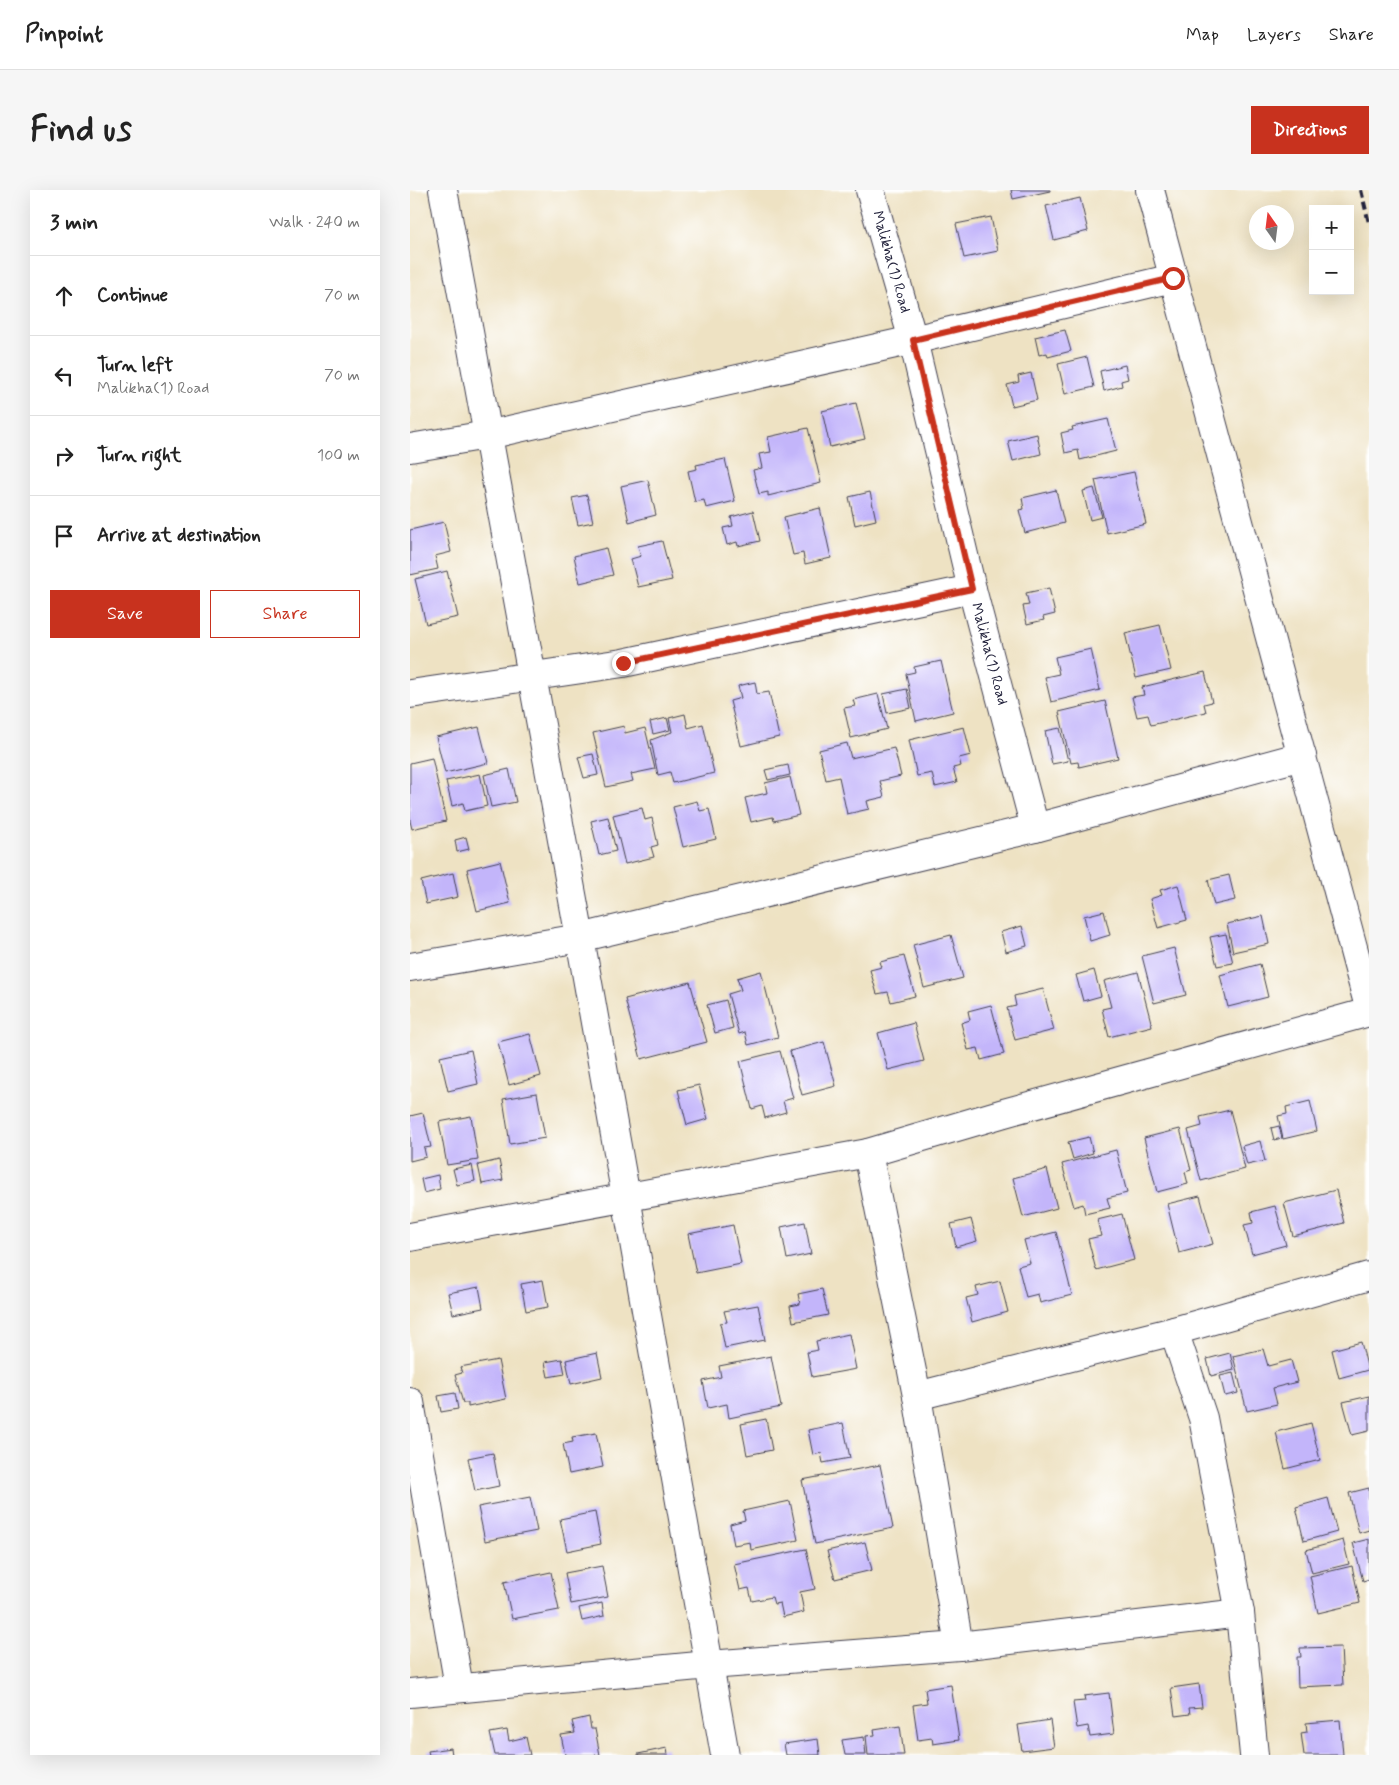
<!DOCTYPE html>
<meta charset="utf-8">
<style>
:root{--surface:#fff;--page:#f6f6f6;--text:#222;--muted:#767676;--line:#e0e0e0;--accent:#c8321e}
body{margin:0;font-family:Mynerve,sans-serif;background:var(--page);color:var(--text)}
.controls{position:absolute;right:15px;top:15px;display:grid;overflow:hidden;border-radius:0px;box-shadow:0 5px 20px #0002}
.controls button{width:45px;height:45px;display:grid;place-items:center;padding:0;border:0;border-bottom:1px solid var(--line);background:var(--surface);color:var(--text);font:25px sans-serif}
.compass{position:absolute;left:839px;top:15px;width:45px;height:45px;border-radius:50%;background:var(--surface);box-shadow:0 5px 20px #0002;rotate:346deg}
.stop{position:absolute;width:15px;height:15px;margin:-11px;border:4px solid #c8321e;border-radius:50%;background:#fff}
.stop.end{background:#c8321e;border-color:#fff;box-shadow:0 1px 5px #0008}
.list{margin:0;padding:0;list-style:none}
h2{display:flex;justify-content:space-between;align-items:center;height:65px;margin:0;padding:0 20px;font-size:21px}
h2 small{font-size:16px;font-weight:400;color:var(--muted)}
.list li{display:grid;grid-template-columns:32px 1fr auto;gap:15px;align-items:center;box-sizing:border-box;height:80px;padding:0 20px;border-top:1px solid var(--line)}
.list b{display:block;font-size:19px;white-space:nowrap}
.list p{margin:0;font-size:16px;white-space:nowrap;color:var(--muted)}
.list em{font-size:16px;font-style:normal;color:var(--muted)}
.actions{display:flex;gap:10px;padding:15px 20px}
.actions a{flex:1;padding:11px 0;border:1px solid var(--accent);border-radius:0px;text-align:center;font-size:18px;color:var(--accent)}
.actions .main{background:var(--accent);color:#fff}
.icon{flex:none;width:28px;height:28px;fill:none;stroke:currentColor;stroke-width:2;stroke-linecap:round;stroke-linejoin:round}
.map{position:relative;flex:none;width:959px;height:1565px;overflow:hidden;border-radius:0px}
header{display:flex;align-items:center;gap:30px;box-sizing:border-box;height:70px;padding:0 25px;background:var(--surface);border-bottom:1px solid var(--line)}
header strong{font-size:24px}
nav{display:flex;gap:28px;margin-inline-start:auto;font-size:18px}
.intro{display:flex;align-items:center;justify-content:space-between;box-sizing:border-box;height:120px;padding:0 30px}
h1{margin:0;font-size:35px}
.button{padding:12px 22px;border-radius:0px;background:var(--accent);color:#fff;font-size:18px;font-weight:700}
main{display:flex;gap:30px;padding:0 30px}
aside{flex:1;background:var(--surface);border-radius:0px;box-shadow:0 5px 20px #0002}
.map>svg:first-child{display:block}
</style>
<header>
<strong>Pinpoint</strong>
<nav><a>Map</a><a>Layers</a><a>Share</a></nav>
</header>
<div class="intro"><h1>Find us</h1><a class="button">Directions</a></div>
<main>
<aside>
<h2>3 min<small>Walk · 240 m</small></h2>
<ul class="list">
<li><svg class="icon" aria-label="ahead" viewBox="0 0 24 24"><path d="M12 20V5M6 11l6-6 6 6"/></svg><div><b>Continue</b></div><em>70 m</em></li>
<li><svg class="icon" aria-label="left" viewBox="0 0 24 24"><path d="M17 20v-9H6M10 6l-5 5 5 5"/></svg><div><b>Turn left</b><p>Malikha(1) Road</p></div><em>70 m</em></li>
<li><svg class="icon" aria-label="right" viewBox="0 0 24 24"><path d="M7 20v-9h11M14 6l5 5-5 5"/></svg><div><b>Turn right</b></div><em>100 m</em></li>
<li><svg class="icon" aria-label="arrive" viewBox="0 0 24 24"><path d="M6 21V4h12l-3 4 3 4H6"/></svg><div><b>Arrive at destination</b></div></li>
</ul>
<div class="actions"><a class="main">Save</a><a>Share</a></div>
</aside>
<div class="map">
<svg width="959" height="1565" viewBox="0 0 959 1565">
<rect width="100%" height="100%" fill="#fff"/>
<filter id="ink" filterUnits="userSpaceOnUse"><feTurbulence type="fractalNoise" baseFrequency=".02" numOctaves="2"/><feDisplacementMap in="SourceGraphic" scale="10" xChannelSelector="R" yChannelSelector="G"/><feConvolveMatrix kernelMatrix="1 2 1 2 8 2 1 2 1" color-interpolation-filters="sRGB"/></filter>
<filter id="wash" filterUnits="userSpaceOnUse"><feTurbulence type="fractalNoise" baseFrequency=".0096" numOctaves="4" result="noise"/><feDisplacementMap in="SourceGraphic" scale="20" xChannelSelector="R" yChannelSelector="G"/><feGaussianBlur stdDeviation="1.12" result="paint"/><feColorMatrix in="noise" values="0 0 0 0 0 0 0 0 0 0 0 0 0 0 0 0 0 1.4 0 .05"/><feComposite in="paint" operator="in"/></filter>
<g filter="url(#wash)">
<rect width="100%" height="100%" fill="#eee2c3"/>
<g id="blocks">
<g fill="#c3b5fa">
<path d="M601,0H640V1L603,9Z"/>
<path d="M670,8L678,41L644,50L636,16Z"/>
<path d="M581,27L588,61L554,68L546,34Z"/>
<path d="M655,140L661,161L638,167L637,163L629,165L625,147Z"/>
<path d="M677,167L684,197L655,204L648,174Z"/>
<path d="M715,175L718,189L711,191L712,196L694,201L690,181Z"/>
<path d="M621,183L627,210L602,216L597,195L609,192L608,186Z"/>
<path d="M446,213L455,249L420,257L412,221Z"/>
<path d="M698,229L706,261L670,270L668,260L655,263L651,243L663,240L662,237Z"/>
<path d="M398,238L411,293L358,306V302L349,304L343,280L352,278L349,264L361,262L358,247Z"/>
<path d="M627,244L631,264L603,271L598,251Z"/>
<path d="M315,269L325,311L296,318L294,310L285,312L278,281L287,279L286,275Z"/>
<path d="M724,282L736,334L697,343L685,290Z"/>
<path d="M238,290L246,325L219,332L211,296Z"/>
<path d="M684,298L692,327L680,330L673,301Z"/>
<path d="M646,300L654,333L615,343L609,320L614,319L612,308Z"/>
<path d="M460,302L466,330L445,335L439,307Z"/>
<path d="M177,305L183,332L168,335L162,308Z"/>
<path d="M410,318L421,368L395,374L393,363L383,365L374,327Z"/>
<path d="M343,321L350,351L328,356L327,352L317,355L313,338L323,336L321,327Z"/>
<path d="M34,332L41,362L25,366L28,379L0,385V340Z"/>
<path d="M252,351L262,390L228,397L221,369L231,366L228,356Z"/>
<path d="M196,358L203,385L170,393L164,366Z"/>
<path d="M37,381L48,427L16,434L5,389Z"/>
<path d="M639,398L645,424L633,427L634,430L617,434L613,416L619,415L616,403Z"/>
<path d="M750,435L761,480L726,488L715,443Z"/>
<path d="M681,459L690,500L641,512L635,487L649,484L645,467Z"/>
<path d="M531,471L543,522L506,531L496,484L505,482L504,477Z"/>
<path d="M795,482L802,512L794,514L796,522L741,535L738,525L727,527L722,507L734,505L732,497Z"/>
<path d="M345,492L347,504L359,502L369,547L331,556L320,511L331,508L328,496Z"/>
<path d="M497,499L501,518L477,523L473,504Z"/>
<path d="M468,504L477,539L441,548L434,518L445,516L443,510Z"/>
<path d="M695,511L708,568L669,577L668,572L661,573L649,522Z"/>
<path d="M275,524L278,538L293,534L304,583L263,593L260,582L248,585L241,550L262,542L259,528Z"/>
<path d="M257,528L260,540L243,544L240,532Z"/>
<path d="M214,536L215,543L235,538L245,579L221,584L223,591L196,597L183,543Z"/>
<path d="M69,537L78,573L35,583L26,547Z"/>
<path d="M554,537L561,565L549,568L551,576L543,578L547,592L525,597L522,583L507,586L499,550Z"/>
<path d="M650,538L658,571L642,574L635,541Z"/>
<path d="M437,553L441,568L484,558L491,586L470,591L474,607L457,611L459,619L437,624L429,587L416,590L409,560Z"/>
<path d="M183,564L188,585L174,588L168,567Z"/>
<path d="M22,568L36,631L2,639L0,631V573Z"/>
<path d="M378,575L380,585L358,590L355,580Z"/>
<path d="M99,579L106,612L81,617L74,585Z"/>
<path d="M70,584L77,616L55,621L53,613L42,616L36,591Z"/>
<path d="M380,587L389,625L364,631L363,627L341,632L335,608L357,603L355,593Z"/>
<path d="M287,611L290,621L299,619L306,649L273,657L263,617Z"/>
<path d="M232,618L235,630L242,628L248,655L241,657L244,667L215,674L203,625Z"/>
<path d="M198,627L206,661L189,665L181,631Z"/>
<path d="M56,647L59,659L47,662L45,650Z"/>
<path d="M90,671L100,713L67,721L57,679Z"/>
<path d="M43,683L48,707L16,714L11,691Z"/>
<path d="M819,685L825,710L804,715L798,690Z"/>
<path d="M768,695L777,730L748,738L740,709L752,705L750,700Z"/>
<path d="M694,721L700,745L680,751L674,726Z"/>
<path d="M853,726L859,754L823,762L817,734Z"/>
<path d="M612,736L617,756L596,762L591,742Z"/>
<path d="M816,744L823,773L807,776L800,747Z"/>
<path d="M541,745L553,788L514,798L503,755Z"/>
<path d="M764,758L776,805L744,813L732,766Z"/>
<path d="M494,766L505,806L481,812L478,802L467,804L460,780L472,777L470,772Z"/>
<path d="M850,774L858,807L818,817L810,785Z"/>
<path d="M684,780L691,806L673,811L666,785Z"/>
<path d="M351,781L368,847L338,855L335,842L329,844L318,804L331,800L327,788Z"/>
<path d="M728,782L742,836L699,847L692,819L701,817L694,791Z"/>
<path d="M280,792L297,852L231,869L215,809Z"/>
<path d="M633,799L644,840L605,850L597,818L606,816L604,806Z"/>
<path d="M316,810L323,838L305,843L297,815Z"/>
<path d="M581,815L594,864L571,870L568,858L558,860L551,833L560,830L558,821Z"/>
<path d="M504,833L514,871L478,880L468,843Z"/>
<path d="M120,844L131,886L99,895L88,852Z"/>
<path d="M414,852L426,896L392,905L380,861Z"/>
<path d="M61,860L68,894L38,901L30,867Z"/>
<path d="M370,861L383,908L373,911L376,922L355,928L352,916L342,919L330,871Z"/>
<path d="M289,895L298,929L277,935L268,900Z"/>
<path d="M127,903L135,948L100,954L93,909Z"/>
<path d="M900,911L907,941L873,949L868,926L877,924L876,917Z"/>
<path d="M820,920L835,979L791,991L778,940L792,936L790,927Z"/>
<path d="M13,923L21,957L14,958L16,967L0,971V926Z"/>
<path d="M61,926L68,970L37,975L29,932Z"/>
<path d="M869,936L872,948L864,950L861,938Z"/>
<path d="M770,939L781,980L775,982L778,994L747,1002L734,948Z"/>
<path d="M679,947L683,963L663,969L658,952Z"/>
<path d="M850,951L855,971L837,975L832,956Z"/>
<path d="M706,960L717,1003L697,1008L700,1018L675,1024L673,1014L664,1017L652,974Z"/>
<path d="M89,970L93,990L72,994L68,975Z"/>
<path d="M62,975L65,991L47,995L43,979Z"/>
<path d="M637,979L647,1018L613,1027L603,988Z"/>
<path d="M28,985L30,999L14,1003L11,989Z"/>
<path d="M926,1000L934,1033L883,1046L874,1013Z"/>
<path d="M790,1006L803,1054L769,1063L757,1014Z"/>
<path d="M865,1016L876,1055L842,1064L834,1035L843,1033L841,1022Z"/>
<path d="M712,1024L724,1070L686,1080L678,1049L691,1046L687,1030Z"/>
<path d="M561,1029L567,1051L546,1057L541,1034Z"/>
<path d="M395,1032L401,1064L377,1069L371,1037Z"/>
<path d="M323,1035L331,1074L286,1083L278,1044Z"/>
<path d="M646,1042L662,1105L630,1113L628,1104L616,1107L608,1076L620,1073L614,1050Z"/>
<path d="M133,1090L138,1117L116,1121L111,1094Z"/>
<path d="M590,1091L598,1122L562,1132L556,1108L568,1105L566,1097Z"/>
<path d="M69,1097L73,1118L43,1124L38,1103Z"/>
<path d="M412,1099L418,1125L383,1132L380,1116L390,1114L388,1104Z"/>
<path d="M348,1115L355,1150L315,1158L310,1133L317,1132L314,1121Z"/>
<path d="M439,1144L446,1179L402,1187L397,1162L408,1160L406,1151Z"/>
<path d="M951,1152L958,1180L929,1188L922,1160Z"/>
<path d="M853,1159L858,1176L881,1170L887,1192L863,1198L867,1214L837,1221L823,1166Z"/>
<path d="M187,1163L192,1187L161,1194L156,1170Z"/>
<path d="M820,1163L824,1180L801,1186L797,1169Z"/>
<path d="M361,1166L371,1217L319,1228L317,1214L298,1218L293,1191L311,1187L309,1176Z"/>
<path d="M152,1169L155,1184L138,1187L135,1172Z"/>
<path d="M88,1170L96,1209L58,1217V1213H53L45,1185L52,1183L50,1177Z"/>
<path d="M823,1183L828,1203L815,1206L810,1186Z"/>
<path d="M45,1203L48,1219L31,1222L28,1206Z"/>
<path d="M959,1206V1241L942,1245L933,1212Z"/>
<path d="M356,1229L362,1260L337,1265L331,1234Z"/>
<path d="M433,1233L440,1268L413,1273L411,1263L403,1265L398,1240Z"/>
<path d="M901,1233L910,1270L875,1279L866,1242Z"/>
<path d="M186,1243L193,1277L159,1284L153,1254L163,1252L162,1247Z"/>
<path d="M83,1263L89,1296L65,1301L58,1268Z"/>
<path d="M470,1275L483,1338L405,1354L392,1290Z"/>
<path d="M959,1298V1340L949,1343L939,1303Z"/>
<path d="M120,1307L127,1341L75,1351L68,1317Z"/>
<path d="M918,1308L927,1342L894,1351L886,1317Z"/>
<path d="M380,1311L388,1350L341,1360L340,1352L324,1355L320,1334L335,1330L333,1321Z"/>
<path d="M185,1322L191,1354L157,1361L150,1329Z"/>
<path d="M959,1349V1389L953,1391L943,1353Z"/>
<path d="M933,1350L939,1374L902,1383L896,1360Z"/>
<path d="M455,1352L462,1380L425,1389L417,1361Z"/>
<path d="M396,1359L405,1399L390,1402L394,1422L373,1427L370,1413L364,1414L362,1407L342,1411L339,1398L330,1400L324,1374Z"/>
<path d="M192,1376L198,1407L161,1414L155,1383Z"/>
<path d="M942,1376L950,1413L908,1423L900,1386Z"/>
<path d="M141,1382L149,1420L102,1429L94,1392Z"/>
<path d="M192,1413L194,1426L172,1431L169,1418Z"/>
<path d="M931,1457L933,1495L888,1497L887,1467H891L890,1458Z"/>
<path d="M789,1494L792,1517L779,1518L780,1524L765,1526L761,1498Z"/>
<path d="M541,1495L549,1550L523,1554L522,1548L508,1550L503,1515L517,1513L515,1499Z"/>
<path d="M699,1503L704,1544L680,1547L678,1536L667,1538L663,1512L675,1511L674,1506Z"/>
<path d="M179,1527L181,1539H185L190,1565H155L151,1545L165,1543L162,1531Z"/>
<path d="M640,1530L644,1557L612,1561L608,1535Z"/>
<path d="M930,1530L933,1565H894L891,1543L897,1542L896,1533Z"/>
<path d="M490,1536L494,1565H458L456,1546L465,1545L464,1540Z"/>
<path d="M97,1540L99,1551L116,1547L120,1565H85L80,1543Z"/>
<path d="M454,1547L456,1565H435L432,1550Z"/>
<path d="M408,1549L410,1565H376L374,1554Z"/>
<path d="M41,1558L42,1565H19L18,1561Z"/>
<path d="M257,1558L258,1565H228V1564Z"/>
</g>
</g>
</g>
<g filter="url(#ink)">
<use href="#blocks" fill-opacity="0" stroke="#413f4f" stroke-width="1"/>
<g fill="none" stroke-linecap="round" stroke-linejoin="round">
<defs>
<g id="minor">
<path d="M33,0L170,748L315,1565"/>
<path d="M460,0L503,150L562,399L625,638"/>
<path d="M740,0L959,817"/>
<path d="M0,258L77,245L503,150L763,88"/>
<path d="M0,504L213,473L562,399"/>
<path d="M0,777L170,748L625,638L892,566"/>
<path d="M458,963L507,1206L549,1456"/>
<path d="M0,1047L458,963L594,923L959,822"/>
<path d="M764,1141L793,1228L830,1423L844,1565"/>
<path d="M507,1206L764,1141L959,1086"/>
<path d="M0,1212L49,1497"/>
<path d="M0,1503L299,1475L549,1456L830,1423"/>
</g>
</defs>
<use href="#minor" stroke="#413f4f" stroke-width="30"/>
<use href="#minor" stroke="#fff" stroke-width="28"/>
<path stroke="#22223b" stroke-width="4" stroke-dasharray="8 4" stroke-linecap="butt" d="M951,0L959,33"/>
</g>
</g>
<g fill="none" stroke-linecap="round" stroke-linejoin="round" filter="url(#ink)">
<path stroke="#c8321e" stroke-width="6" d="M213,473L562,399L503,150L763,88"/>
</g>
<g text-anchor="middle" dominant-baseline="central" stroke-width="4.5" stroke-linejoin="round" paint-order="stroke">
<g font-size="15" fill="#22223b" stroke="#fff">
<text transform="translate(481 72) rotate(74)">Malikha(1) Road</text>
<text transform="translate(579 464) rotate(75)">Malikha(1) Road</text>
</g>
</g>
</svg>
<div class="controls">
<button>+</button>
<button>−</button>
</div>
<svg class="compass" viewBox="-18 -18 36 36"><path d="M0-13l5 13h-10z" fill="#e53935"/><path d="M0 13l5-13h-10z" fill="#767676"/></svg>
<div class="stop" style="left:763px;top:88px"></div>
<div class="stop end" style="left:213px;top:473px"></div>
</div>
</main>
